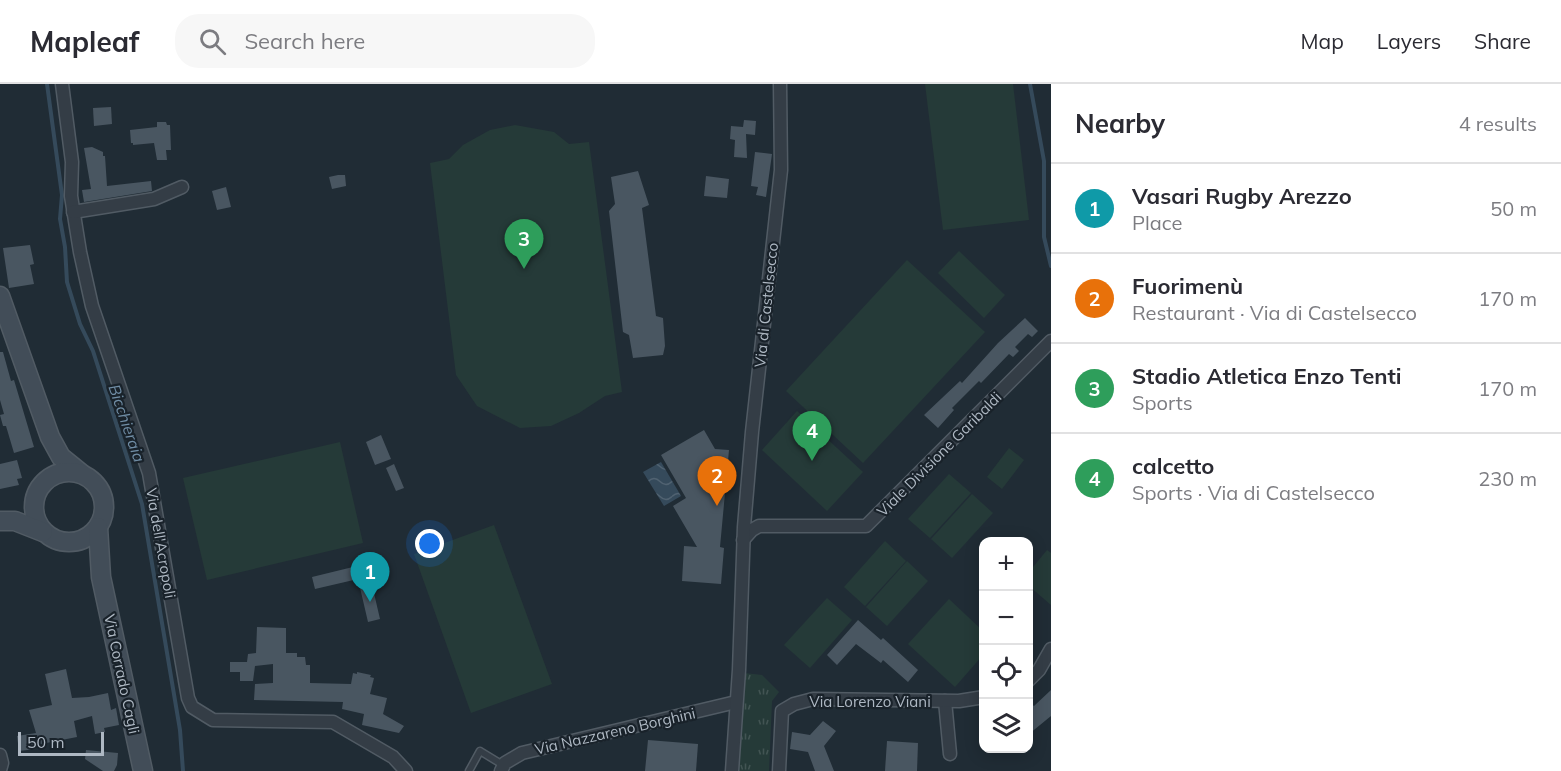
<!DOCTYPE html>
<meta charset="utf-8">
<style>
:root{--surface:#fff;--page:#f7f7f7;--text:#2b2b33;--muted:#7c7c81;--line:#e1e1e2;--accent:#536c88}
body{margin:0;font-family:Mulish,sans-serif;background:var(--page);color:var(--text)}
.controls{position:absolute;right:18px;bottom:18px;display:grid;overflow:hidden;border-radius:12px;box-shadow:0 3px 15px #0003}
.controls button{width:54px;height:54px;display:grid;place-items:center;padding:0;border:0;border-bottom:2px solid var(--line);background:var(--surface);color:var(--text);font:30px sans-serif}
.scale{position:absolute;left:18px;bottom:15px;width:86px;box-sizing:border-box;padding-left:6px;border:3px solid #aeb8c3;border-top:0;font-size:16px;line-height:21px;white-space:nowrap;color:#aeb8c3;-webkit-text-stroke:4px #19222a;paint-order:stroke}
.you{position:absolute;left:430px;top:460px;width:21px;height:21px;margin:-15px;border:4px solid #fff;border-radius:50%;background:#1a73e8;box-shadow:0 0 0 9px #1a73e833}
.badge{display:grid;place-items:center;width:39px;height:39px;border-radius:50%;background:var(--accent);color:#fff;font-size:20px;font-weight:700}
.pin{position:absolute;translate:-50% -50px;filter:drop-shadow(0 2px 3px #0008)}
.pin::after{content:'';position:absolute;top:32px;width:21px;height:18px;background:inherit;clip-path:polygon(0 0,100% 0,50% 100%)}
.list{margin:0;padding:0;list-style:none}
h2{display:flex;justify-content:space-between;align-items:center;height:78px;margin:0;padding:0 24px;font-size:26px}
h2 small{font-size:20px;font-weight:400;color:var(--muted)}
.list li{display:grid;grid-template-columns:39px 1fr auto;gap:18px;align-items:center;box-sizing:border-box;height:90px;padding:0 24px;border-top:2px solid var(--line)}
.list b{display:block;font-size:22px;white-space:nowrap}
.list p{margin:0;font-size:20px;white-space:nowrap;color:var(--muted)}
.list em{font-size:20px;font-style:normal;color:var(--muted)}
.icon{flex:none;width:33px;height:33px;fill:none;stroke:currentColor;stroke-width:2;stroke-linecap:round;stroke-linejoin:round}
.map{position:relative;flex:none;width:1051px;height:687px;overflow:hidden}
header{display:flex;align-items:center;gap:36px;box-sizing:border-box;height:84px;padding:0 30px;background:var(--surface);border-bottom:2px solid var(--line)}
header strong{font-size:28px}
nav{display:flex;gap:33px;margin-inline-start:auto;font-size:21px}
.search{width:420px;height:54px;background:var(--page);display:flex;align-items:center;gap:15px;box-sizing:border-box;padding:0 21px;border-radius:24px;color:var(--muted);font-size:22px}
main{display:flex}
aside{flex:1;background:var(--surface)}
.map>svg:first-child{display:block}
</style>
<header>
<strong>Mapleaf</strong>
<div class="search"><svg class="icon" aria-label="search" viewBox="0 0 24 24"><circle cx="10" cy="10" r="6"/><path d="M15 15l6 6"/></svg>Search here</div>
<nav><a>Map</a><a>Layers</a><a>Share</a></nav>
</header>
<main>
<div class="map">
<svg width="1051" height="687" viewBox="0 0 1051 687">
<defs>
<pattern id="grass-tufts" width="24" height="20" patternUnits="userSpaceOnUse" patternTransform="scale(1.5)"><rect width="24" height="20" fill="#253a38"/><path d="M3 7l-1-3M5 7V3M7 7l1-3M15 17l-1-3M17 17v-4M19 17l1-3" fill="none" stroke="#425453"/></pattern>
<pattern id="water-waves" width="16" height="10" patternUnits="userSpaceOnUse" patternTransform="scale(1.5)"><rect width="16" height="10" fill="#354a5b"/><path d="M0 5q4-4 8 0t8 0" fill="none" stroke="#506271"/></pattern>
</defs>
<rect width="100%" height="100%" fill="#202c35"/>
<path fill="url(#grass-tufts)" d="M744,589L762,591L779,608L772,617L769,687H738Z"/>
<g fill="#253a38">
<path d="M925,0H1013L1029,136L943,146Z"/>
<path d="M515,41L554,48L569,60L589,58L622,308L605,312L579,329L551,342L520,344L477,322L456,291L430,79L449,75L463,61L490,46Z"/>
<path d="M959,167L1005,211L984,234L938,189Z"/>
<path d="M907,176L985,248L863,379L786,307Z"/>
<path d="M797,327L863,388L827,427L762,366Z"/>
<path d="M340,358L363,459L207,496L183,394Z"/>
<path d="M1009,364L1024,376L1002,405L987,393Z"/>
<path d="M949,390L971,409L930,454L908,435Z"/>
<path d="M972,410L993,429L952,474L931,455Z"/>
<path d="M494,441L552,600L471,629L414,470Z"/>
<path d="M885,457L906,477L865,522L844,503Z"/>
<path d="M1047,466L1051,469V521L1029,502V488Z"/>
<path d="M907,477L928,497L887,542L866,523Z"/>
<path d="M827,514L852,536L810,584L784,561Z"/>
<path d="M949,515L983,547V571L955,603L908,560Z"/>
</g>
<path fill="url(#water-waves)" d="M661,378L681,412L664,422L643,388Z"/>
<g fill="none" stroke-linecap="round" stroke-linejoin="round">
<g stroke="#354a5b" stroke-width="4">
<path d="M47,0L62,111L60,135L65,163L67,198L80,240L93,267L142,420L180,646L183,687"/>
<path d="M1030,0L1044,77V153L1051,182"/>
</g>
</g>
<g fill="#495661">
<path d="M111,23L112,40L94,42L93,24Z"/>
<path d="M744,36L756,37L755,51L746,50L747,74L734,73L735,56L730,55L731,42L743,43Z"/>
<path d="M157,38H166L167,41H170L171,66H166L167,76H157L154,59L133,61V59H131L130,46L157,43Z"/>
<path d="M92,63L103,68V72H105L107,102L151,97L152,107L84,118L82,106L91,105L84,64Z"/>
<path d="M755,68L772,70L766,113L756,111L758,103L751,102Z"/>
<path d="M638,87L649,121L642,124L656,232L663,234L665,262L663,271L633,274L629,251L623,248L609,127L615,120L611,93Z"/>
<path d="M338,91H345L346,102L332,105L329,93Z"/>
<path d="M706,92L729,95L727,114L704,112Z"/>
<path d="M226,103L231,123L217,126L212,107Z"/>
<path d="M30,161L34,180L30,181L34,200L9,204L3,164Z"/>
<path d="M1025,234L1038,247L1032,253L1028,250L1015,263L1019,267L1013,273L1009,270L981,299L979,297L952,324L954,326L938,344L924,331L960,297L962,299L998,259Z"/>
<path d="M0,268H3L11,297L14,296L34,363L14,369L6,342H3L0,331L4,330L0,316Z"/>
<path d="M704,346L715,365L729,366L720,463L724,464L721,500L682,497L684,462L697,463L673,422L686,414L661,371Z"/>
<path d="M381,351L391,375L375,381L366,358Z"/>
<path d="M17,376L22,394L17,395L19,401L0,405V380Z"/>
<path d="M394,380L404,404L396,407L386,384Z"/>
<path d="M372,472L377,491L370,492L380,535L368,538L358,495L315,505L312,493L357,482L356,476Z"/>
<path d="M858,536L881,556L883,554L918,586L908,598L883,576L881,579L856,560L837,581L827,571Z"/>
<path d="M257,543L286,544V569H297V573H305L306,581H310V599L351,600L353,589L357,590V588L371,591L370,593L374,594L370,610L387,614L383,630L404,642L399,649L362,641L364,630L342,625L343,618L254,616L255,600L273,599V580L255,582L253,597H240V588H230V578H247L248,570L256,569Z"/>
<path d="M66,585L72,614L89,613L108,609L111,626L116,624L119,641L104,644L105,648L95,650L92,632L74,637L77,653L36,661V665L19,667L17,652L36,649L29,626L52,621L45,590Z"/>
<path d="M1051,606V632L1029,650V618L1034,622Z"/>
<path d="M823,637L836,647L824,662L834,687H815L808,668L790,665L792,648L810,651Z"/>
<path d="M648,656L698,660L696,687H645Z"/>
<path d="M887,657L918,659L917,687H885Z"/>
<path d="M86,666L118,669L117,681L114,687H103L85,675Z"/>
</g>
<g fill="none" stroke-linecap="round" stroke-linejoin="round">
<defs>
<path id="lane" d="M469,687L480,667L503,681"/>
<g id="street">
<path d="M62,0L72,78L71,112L80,168L92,222L149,389L188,614L192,623L213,636L333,638L393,673L406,687"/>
<path d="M73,128L154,115L182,103"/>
<path d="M743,456L752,446L759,442H866L1051,257"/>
<path d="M1028,597L1039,586L1051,565"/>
<path d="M945,617L950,670"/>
<path d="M0,671L2,679L0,686"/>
<path d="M501,687L505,679L522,669L736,618"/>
<path d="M732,687L739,586L744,443L752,348L781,86L780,0"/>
<path d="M779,687L782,627L794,620L813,615L959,617L984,613"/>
</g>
<g id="secondary">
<path d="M0,212L50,353L61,373L82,390"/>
<circle cx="69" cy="423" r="35"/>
<path d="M0,437H15L43,448"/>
<path d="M98,443L101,493L143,687"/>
</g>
</defs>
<use href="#lane" stroke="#515b64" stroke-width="9"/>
<use href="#street" stroke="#515b64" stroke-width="15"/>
<use href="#secondary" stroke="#515b64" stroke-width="21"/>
<use href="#lane" stroke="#343d46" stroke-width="6"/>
<use href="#street" stroke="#343d46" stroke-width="12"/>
<use href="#secondary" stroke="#424d58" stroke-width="18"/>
</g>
<g text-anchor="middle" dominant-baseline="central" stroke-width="4.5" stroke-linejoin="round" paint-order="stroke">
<g font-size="15" fill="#aeb8c3" stroke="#19222a">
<text transform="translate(766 221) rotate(-84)">Via di Castelsecco</text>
<text transform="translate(939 370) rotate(-45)">Viale Divisione Garibaldi</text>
<text transform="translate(161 459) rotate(80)">Via dell'Acropoli</text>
<text transform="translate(122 590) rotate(78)">Via Corrado Cagli</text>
<text x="870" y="617">Via Lorenzo Viani</text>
<text transform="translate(615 647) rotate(-13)">Via Nazzareno Borghini</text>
</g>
<g font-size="16" font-style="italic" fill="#708da5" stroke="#19222a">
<text transform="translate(127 339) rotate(71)">Bicchieraia</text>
</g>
</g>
</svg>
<div class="controls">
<button>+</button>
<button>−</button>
<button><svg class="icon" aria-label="locate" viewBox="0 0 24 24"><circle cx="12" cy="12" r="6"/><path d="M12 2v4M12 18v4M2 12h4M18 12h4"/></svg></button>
<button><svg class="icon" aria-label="layers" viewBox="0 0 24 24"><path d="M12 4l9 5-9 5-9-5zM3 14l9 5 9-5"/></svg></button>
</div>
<div class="scale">50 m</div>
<div class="you"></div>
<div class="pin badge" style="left:370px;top:518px;background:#0f9aa8">1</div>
<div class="pin badge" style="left:717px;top:422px;background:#e8710a">2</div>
<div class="pin badge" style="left:524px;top:185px;background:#2e9e5b">3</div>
<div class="pin badge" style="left:812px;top:377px;background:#2e9e5b">4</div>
</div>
<aside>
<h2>Nearby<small>4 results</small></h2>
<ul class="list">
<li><span class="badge" style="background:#0f9aa8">1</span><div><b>Vasari Rugby Arezzo</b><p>Place</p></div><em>50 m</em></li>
<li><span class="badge" style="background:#e8710a">2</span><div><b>Fuorimenù</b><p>Restaurant · Via di Castelsecco</p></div><em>170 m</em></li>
<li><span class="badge" style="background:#2e9e5b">3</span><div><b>Stadio Atletica Enzo Tenti</b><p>Sports</p></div><em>170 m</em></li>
<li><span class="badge" style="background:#2e9e5b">4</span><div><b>calcetto</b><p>Sports · Via di Castelsecco</p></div><em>230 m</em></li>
</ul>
</aside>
</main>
